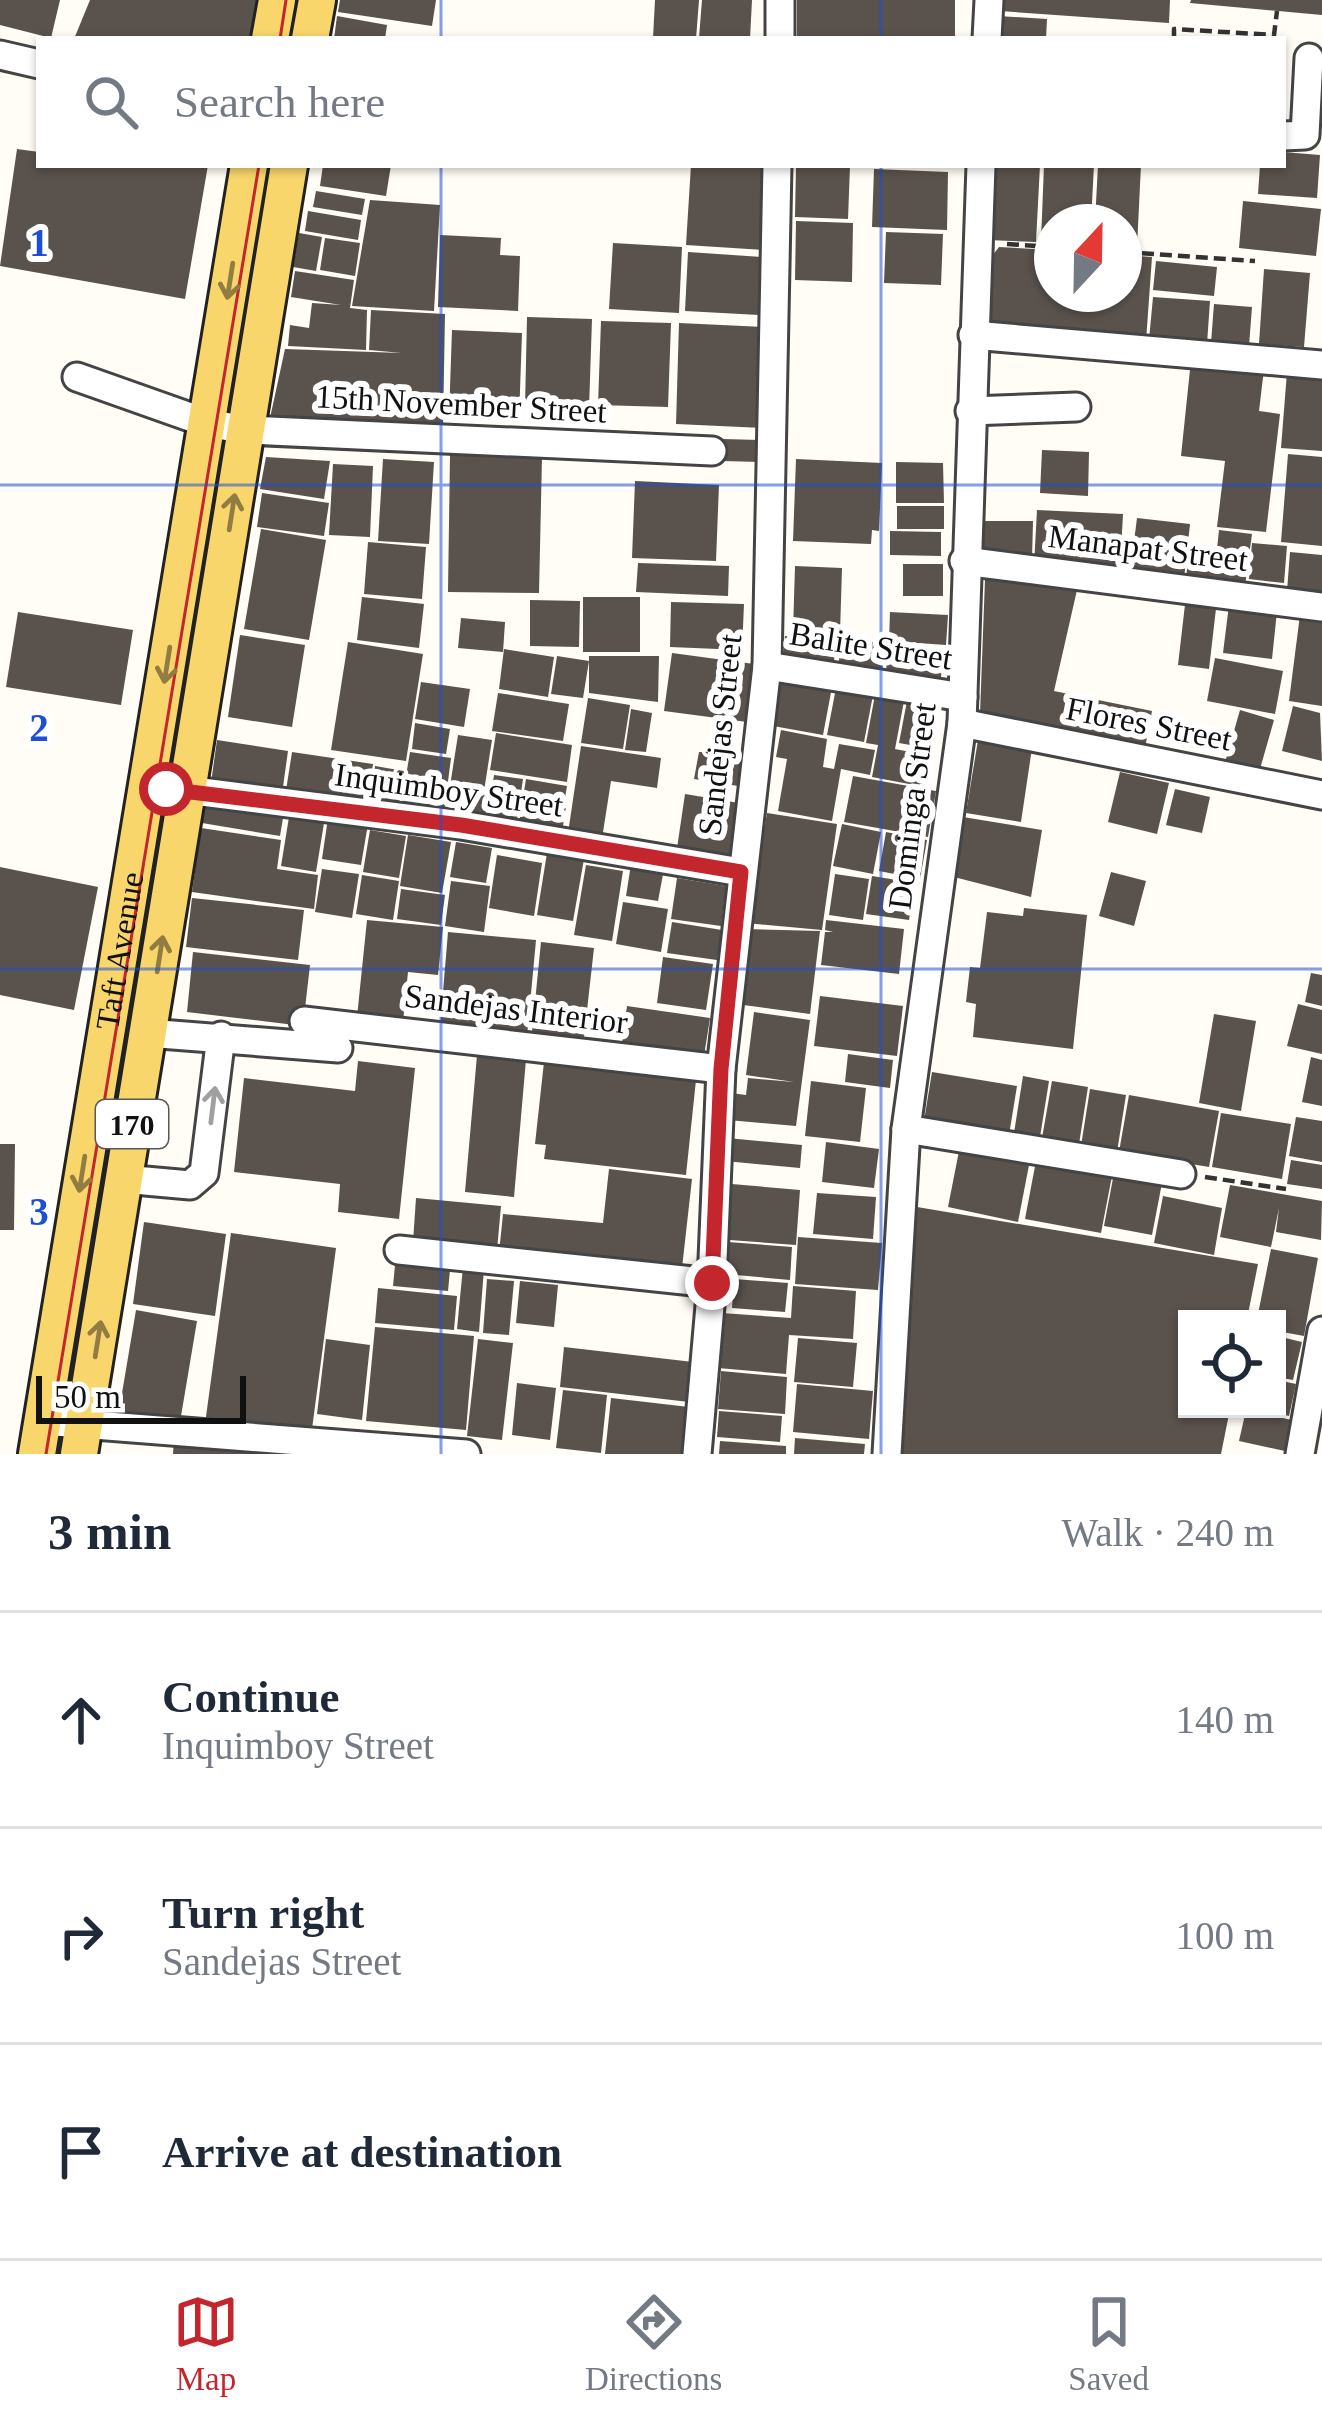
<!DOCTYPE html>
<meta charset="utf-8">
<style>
:root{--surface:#fff;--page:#f6f6f7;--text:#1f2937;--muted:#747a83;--line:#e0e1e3;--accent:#c4262e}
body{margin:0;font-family:"Times New Roman",serif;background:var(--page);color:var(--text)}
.controls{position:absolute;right:36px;bottom:36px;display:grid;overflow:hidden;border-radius:0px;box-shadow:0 3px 9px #0004}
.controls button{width:108px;height:108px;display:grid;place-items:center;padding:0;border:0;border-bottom:3px solid var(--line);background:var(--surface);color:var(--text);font:60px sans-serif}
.compass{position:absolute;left:1034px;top:204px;width:108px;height:108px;border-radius:50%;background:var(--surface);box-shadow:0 3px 9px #0004;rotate:22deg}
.scale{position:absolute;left:36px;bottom:30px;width:210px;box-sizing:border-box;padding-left:12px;border:6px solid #111;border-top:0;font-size:33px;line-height:42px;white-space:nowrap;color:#111;-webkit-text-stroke:9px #fff;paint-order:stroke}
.stop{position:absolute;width:36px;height:36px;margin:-27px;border:9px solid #c4262e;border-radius:50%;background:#fff}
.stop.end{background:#c4262e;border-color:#fff;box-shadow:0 3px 12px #0008}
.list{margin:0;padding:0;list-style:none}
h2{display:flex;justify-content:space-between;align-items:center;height:156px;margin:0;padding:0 48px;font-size:51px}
h2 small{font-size:39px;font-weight:400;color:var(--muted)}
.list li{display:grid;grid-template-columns:78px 1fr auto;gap:36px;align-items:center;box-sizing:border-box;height:216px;padding:0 48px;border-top:3px solid var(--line)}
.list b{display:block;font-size:45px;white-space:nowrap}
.list p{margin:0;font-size:39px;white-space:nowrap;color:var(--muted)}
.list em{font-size:39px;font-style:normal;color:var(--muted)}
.icon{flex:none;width:66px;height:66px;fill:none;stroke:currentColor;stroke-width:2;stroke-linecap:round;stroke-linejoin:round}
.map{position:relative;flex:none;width:1322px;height:1454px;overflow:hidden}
.search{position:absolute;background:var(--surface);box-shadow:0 3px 9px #0004;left:36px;right:36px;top:36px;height:132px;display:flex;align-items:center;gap:30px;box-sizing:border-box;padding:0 42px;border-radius:0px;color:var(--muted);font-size:45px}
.sheet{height:804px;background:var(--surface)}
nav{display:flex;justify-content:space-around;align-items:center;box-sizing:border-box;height:168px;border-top:3px solid var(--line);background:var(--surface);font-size:33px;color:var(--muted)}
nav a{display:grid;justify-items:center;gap:6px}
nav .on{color:var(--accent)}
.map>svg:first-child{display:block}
</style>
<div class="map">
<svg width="1322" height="1454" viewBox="0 0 1322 1454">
<rect width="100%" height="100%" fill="#fffdf5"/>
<g fill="#5a524d">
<path d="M0,0H60L51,38L0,25Z"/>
<path d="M90,0H260L253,39H74Z"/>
<path d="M340,0H436L432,26L338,12Z"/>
<path d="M655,0H699L696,39L653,38Z"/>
<path d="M702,0H752L750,39L699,38Z"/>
<rect x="797" y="0" width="158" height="39"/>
<path d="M1001,0H1170L1169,23L1000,11Z"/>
<path d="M1191,0H1322V15L1190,3Z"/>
<path d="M337,16L387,25L385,39H334Z"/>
<path d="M998,16L1047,19L1046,39H997Z"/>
<path d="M17,149L39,152V165H208L185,299L0,266Z"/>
<path d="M1283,152L1320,155L1317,198L1258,194L1260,165H1283Z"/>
<path d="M323,165H391L386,196L320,186Z"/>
<path d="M691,165H769L764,250L686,245Z"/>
<path d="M796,165L850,166L848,219L795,217Z"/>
<path d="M991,165H1040L1036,242L987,240Z"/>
<path d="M1044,165H1094L1091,222H1052V242L1041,241Z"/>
<path d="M1098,165H1141L1137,247L1124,246V222H1095Z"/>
<path d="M874,169L948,172L947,230L872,227Z"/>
<path d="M316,191L365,199L362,215L313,207Z"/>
<path d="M370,200L440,205L434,311L352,306Z"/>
<path d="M1243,201L1321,209L1316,256L1239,248Z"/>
<path d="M308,211L361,220L358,240L305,231Z"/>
<path d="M796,221L853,223L852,282L795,280Z"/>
<path d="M886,232L943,234L941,285L884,283Z"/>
<path d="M299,233L322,237L316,271L293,267Z"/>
<path d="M440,235L501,238L500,255L520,256L518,311L438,307Z"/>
<path d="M325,238L360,243L355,276L320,270Z"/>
<path d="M613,243L682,247L679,313L609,309Z"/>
<path d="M999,247L1052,250V294H1124V255L1152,257L1146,341L993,330L985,315L989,260Z"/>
<path d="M688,252L762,257L759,315L685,311Z"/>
<path d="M1156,261L1217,267L1214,296L1153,290Z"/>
<path d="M1264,269L1310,273L1304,347L1259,344Z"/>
<path d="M295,271L354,280L350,308L367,310L366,350L288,346L290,325L309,328L312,303L341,305L291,297Z"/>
<path d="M1153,297L1210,301L1207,344L1149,340Z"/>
<path d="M1214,304L1252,307L1249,346L1211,343Z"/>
<path d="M371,310L445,314L443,425L270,418L285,349L402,353L369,350Z"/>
<path d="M527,317L592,319L589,409L525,407Z"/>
<path d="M601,321L671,323L668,407L598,405Z"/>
<path d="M679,323L766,327L763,428L676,424Z"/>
<path d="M452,330L522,333L519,419L449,417Z"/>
<path d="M1191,360L1264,369L1259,411L1280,414L1266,532L1217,527L1225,461L1181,456Z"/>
<path d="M1287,372L1322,375V451L1281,448Z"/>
<path d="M723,439L760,440V462L722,461Z"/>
<path d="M1042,450L1089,452L1088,496L1040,493Z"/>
<path d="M1288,454L1322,457V546L1281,542Z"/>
<path d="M450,455L542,457L539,593L448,592Z"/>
<path d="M266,457L330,461L324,499L260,489Z"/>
<path d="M383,459L434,462L429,544L378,541Z"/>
<path d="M796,459L882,463L879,531L872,530L871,544L793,541Z"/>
<path d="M896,462L943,463L944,503H896Z"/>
<path d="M333,464L373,466L370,537L329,535Z"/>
<path d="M635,481L719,485L716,561L632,558Z"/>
<path d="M262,493L329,503L324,536L257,527Z"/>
<rect x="897" y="506" width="47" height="23"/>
<path d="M1037,510L1123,514L1120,569L1034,565Z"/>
<path d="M1137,518L1190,524L1184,579L1130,573Z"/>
<path d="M984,521H1033L1032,560H983Z"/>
<path d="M261,529L326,540L309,640L244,629Z"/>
<path d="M1219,530L1252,534L1244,593L1185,586L1190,545L1217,549Z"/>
<path d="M890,531L941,532V556L890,555Z"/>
<path d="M368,542L426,547L422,599L364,594Z"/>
<path d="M1252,543L1287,546L1284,583L1249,579Z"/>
<path d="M1290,552L1322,555V595L1287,591Z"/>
<path d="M638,563L729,566L728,596L636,592Z"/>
<rect x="903" y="564" width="40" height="32"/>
<path d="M795,566L842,568L840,633L793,632Z"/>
<path d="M985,579L1077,590L1054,691L1152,711L1145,748L980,714Z"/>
<path d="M1186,596L1217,600L1209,669L1178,665Z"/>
<path d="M362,597L424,604L419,648L357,640Z"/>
<rect x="583" y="597" width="57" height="55"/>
<path d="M530,600L580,601L579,647L530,646Z"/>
<path d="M671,602L744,604L742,650L670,647Z"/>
<path d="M1229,605L1277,611L1272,659L1223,653Z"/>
<path d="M1301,607L1322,609V706L1289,701Z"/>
<path d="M18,612L133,630L121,705L6,687Z"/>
<path d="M890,612L948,615L946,645L889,641Z"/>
<path d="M461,618L505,622L503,652L458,648Z"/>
<path d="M240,635L305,645L292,727L228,717Z"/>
<path d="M785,636L835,638L834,665L783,663Z"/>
<path d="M842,638L886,644L882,672L838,667Z"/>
<path d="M348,642L423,654L406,761L331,750Z"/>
<path d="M889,645L944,651L940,686L885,679Z"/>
<path d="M504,649L554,657L548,697L499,689Z"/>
<path d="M672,653L754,664L747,722L664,711Z"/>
<path d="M557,656L589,661L583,698L551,694Z"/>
<path d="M589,656H659L658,702L589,693Z"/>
<path d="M1215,658L1283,671L1275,714L1207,701Z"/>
<path d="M781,678L832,687L823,735L773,726Z"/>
<path d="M421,682L470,689L464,727L415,719Z"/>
<path d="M836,688L873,695L864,742L827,735Z"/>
<path d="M498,693L569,704L563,741L492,731Z"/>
<path d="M875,695L904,701L895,749L931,756L925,787L872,777L878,745L866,743Z"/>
<path d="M588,698L630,705L623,749L581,743Z"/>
<path d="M907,701L934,706L927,748L899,743Z"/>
<path d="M1293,706L1320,713L1322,761L1282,751Z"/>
<path d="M631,709L652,713L646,752L625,750Z"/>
<path d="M1240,710L1274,720L1258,776L1224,766Z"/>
<path d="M415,723L450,729L446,754L412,749Z"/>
<path d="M781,730L827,739L823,767L834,769L839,744L875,750L870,775L841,769L832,821L778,811L787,759L776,757Z"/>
<path d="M496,733L572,745L567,782L490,770Z"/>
<path d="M458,735L492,740L484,791L450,786Z"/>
<path d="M217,740L288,751L282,794L211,783Z"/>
<path d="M978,740L1032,748L1021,822L966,813Z"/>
<path d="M581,746L661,758L657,788L611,781L601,845L567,840Z"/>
<path d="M743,751L738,786L694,779L699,752Z"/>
<path d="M292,752L373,764L366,810L285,797Z"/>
<path d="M410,752L451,758L447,789L405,782Z"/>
<path d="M375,766L404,771L398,813L369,809Z"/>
<path d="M1120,772L1169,783L1157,834L1108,822Z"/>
<path d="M494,775L523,779L516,827L487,823Z"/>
<path d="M853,776L936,791L928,837L844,822Z"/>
<path d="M526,779L567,786L564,804L523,798Z"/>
<path d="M405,785L447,791L443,820L400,813Z"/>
<path d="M451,789L488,795L484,824L446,818Z"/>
<path d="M1175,789L1210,797L1202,833L1166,825Z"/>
<path d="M685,794L739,803L729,863L676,855Z"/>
<path d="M206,800L284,812L280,836L202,823Z"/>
<path d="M522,800L566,807L561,838L518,832Z"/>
<path d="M290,811L325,817L316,872L281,866Z"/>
<path d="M767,813L837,824L822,930L746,923L751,867L758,868Z"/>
<path d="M963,817L1042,830L1031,897L954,877Z"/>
<path d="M328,818L368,824L361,865L322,859Z"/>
<path d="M842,824L881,832L873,874L833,866Z"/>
<path d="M201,828L281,840L277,869L318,875L314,909L192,892Z"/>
<path d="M370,830L406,836L399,878L363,872Z"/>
<path d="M886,832L927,840L920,879L879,871Z"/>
<path d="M408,835L451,842L442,893L400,886Z"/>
<path d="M456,842L492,848L486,883L450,877Z"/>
<path d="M547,853L584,859L573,921L537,915Z"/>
<path d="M497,855L542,863L534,916L489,908Z"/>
<path d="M631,864L664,869L658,901L626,896Z"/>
<path d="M586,865L623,871L612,941L574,935Z"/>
<path d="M0,867L98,887L74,1010L0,995Z"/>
<path d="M322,869L359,874L352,918L315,912Z"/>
<path d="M1111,872L1146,881L1134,926L1099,916Z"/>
<path d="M835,874L869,879L863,920L829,915Z"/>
<path d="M362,875L399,881L393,920L356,914Z"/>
<path d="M872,876L915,883L909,920L866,914Z"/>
<path d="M677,878L726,886L721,926L671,919Z"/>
<path d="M451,881L490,886L484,932L445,926Z"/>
<path d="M401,889L445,895L441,925L397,919Z"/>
<path d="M192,898L304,910L298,960L186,947Z"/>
<path d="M623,902L668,909L661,952L616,944Z"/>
<path d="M1024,908L1087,915L1073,1049L973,1037L976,1004L966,1002L970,967L980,968L987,912L1023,916Z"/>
<path d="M367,920L443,927L438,975L408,972L403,1022L357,1017Z"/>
<path d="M826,920L904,929L899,974L821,965L825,932H833L825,930Z"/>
<path d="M672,922L722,930L717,960L667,953Z"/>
<path d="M747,929L820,931L810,1014L736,1004Z"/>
<path d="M448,932L536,940L527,1036L440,1028Z"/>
<path d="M541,942L594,948L584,1037L532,1032Z"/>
<path d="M193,952L310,965L303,1026L187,1012Z"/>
<path d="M663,957L713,964L706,1010L657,1003Z"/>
<path d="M1311,973L1322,975V1006L1305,1002Z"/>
<path d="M820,996L903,1006L897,1056L814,1046Z"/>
<path d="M1298,1004L1322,1010V1054L1287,1046Z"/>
<path d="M627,1006L710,1018L703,1062L621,1051Z"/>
<path d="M754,1012L810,1020L796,1126L728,1120L731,1093L746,1095L748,1078L794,1082L746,1075Z"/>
<path d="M1214,1014L1256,1021L1241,1111L1199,1103Z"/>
<path d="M478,1044L527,1048L514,1197L465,1192Z"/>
<path d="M848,1054L893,1060L890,1088L845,1082Z"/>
<path d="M1311,1057L1322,1060V1106L1302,1102Z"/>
<path d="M358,1061L415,1068L399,1219L338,1212L340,1184L234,1172L244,1078L355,1091Z"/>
<path d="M544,1062L696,1080L686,1175L544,1159L546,1145L535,1144Z"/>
<path d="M932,1072L1017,1086L1009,1135L924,1121Z"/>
<path d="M1023,1076L1049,1081L1040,1137L1014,1133Z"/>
<path d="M811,1081L866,1088L860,1142L805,1136Z"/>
<path d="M1052,1081L1088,1087L1079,1144L1042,1138Z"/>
<path d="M1090,1089L1126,1095L1117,1152L1081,1146Z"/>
<path d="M1129,1095L1219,1111L1209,1167L1119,1152Z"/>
<path d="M1221,1113L1291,1124L1282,1179L1212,1167Z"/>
<path d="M1296,1117L1322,1121V1162L1289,1156Z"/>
<path d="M727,1138L802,1145L800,1168L725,1161Z"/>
<path d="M826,1142L879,1149L874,1188L822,1182Z"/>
<path d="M0,1144H15L14,1230H0Z"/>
<path d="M960,1146L1030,1160L1018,1222L948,1207Z"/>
<path d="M1291,1160L1322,1165V1189L1287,1184Z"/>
<path d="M1036,1161L1112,1176L1101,1233L1025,1219Z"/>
<path d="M609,1169L692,1179L682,1268L499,1253L503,1214L603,1223Z"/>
<path d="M1114,1173L1162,1183L1152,1235L1104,1226Z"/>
<path d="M720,1183L800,1190L796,1245L716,1239Z"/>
<path d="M1230,1185L1322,1201L1321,1240L1276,1232L1279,1208L1271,1247L1220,1237Z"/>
<path d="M817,1193L876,1197L873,1239L813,1234Z"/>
<path d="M1163,1196L1222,1208L1214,1255L1154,1243Z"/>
<path d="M416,1198L501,1206L497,1250L413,1242Z"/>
<path d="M917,1207L1258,1264L1247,1319H1187V1409H1230L1221,1454H902Z"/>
<path d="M144,1222L226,1234L215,1316L133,1304Z"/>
<path d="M231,1233L336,1248L312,1429L205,1424Z"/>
<path d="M798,1237L882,1243L878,1290L795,1284Z"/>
<path d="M728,1242L792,1247L790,1280L725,1274Z"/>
<path d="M1271,1249L1318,1258L1304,1336L1277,1331V1319H1257Z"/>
<path d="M396,1254L451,1259L448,1291L393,1286Z"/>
<path d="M463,1267L484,1269L479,1332L457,1329Z"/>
<path d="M487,1279L514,1281L509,1335L483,1333Z"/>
<path d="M734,1279L788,1283L785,1312L732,1308Z"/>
<path d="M520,1281L558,1285L554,1327L516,1323Z"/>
<path d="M793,1286L856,1291L853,1339L789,1335L786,1374L718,1368L722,1313L791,1318Z"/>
<path d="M378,1288L457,1296L454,1330L375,1323Z"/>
<path d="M136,1310L197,1321L179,1428L118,1417Z"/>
<path d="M375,1327L474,1336L466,1430L366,1421Z"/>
<path d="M1277,1336L1302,1342L1293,1380L1277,1377Z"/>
<path d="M798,1338L857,1343L853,1387L794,1382Z"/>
<path d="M326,1339L370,1345L362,1420L317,1414Z"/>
<path d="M478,1339L513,1343L502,1440L467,1436Z"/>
<path d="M564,1347L693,1362L689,1402L560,1387Z"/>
<path d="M721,1371L787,1377L785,1414L718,1409Z"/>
<path d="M1277,1380L1296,1384L1289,1416L1267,1411L1277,1409Z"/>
<path d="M517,1383L556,1388L550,1440L512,1435Z"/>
<path d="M797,1384L873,1391L869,1439L793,1432Z"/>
<path d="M563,1390L607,1395L601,1453L556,1448Z"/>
<path d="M611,1398L689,1407L684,1454H605Z"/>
<path d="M1246,1410L1292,1420L1285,1451L1239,1441Z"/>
<path d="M719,1411L782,1416L780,1442L717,1437Z"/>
<path d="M174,1437L374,1454H173Z"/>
<path d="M795,1438L865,1444L864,1454H794Z"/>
<path d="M720,1441L786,1446V1454H719Z"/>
</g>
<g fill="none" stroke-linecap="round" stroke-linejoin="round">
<defs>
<g id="minor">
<path d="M780,39V0"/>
<path d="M987,39L989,0"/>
<path d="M0,55L39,64"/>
<path d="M1283,136L1305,135L1309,58"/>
<path d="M973,335L1322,365"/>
<path d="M77,377L207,423L246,430L712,451"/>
<path d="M970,411L1076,407"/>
<path d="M964,561L1322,607"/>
<path d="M767,666L963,697"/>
<path d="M962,723L1322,795"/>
<path d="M147,785L461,825L741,872"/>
<path d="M304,1021L721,1069"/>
<path d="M147,1033L338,1048"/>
<path d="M906,1129L1181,1174"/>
<path d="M123,1179L190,1185L204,1173L221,1036"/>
<path d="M399,1250L712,1283"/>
<path d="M43,1421L466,1454"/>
<path d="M697,1454L712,1283L721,1069L767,666L777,165"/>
<path d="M887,1454L906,1129L962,723L981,165"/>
<path d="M1300,1454L1322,1331"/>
</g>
<g id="major">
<path d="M270,39L277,0"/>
<path d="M310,39L317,0"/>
<path id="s1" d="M37,1454L249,165"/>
<path d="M79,1454L289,165"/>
</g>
</defs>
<use href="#minor" stroke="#444" stroke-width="33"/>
<use href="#major" stroke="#222" stroke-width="42"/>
<g stroke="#333" stroke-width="4.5" stroke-dasharray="12 6" stroke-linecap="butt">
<path d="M1174,39V29L1274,35L1277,11"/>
<path d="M1007,244L1052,247"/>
<path d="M1124,252L1255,261"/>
<path d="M1205,1177L1286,1189"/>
</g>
<use href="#minor" stroke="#fff" stroke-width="27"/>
<use href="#major" stroke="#f9d66b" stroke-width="36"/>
<g stroke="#c4262e" stroke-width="3">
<path d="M280,39L286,0"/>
<path d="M46,1454L259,165"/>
</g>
</g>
<defs><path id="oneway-shaft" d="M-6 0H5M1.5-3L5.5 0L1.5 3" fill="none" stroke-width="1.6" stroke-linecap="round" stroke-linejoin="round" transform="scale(3)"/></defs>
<g stroke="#917d42">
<use href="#oneway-shaft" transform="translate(230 281) rotate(99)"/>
<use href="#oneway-shaft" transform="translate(232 512) rotate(-81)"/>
<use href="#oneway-shaft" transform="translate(167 665) rotate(99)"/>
<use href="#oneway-shaft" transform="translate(160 954) rotate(-81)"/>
<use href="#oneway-shaft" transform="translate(82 1174) rotate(99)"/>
<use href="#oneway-shaft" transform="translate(98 1339) rotate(-81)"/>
</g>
<use stroke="#a0a0a0" href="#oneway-shaft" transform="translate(213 1105) rotate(-83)"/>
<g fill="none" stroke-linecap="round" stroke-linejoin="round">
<path stroke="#c4262e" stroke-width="15" d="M166,789L461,825L741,872L721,1069L712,1283"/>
</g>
<path fill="none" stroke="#1d4ed8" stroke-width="3" stroke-opacity="0.55" d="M441,0V39M881,0V39M441,165V1454M881,165V1454M0,485H1322M0,969H1322"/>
<g text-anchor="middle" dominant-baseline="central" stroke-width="12" stroke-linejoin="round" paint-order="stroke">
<rect fill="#fff" stroke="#585858" stroke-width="3" x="96" y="1100" width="72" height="48" rx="9"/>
<g font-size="30" font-weight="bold" fill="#111">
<text x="132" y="1124">170</text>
</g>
<g font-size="33" fill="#111" stroke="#fff">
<text transform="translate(461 404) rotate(3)">15th November Street</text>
<text transform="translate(1148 548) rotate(7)">Manapat Street</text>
<text transform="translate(871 646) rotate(9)">Balite Street</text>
<text transform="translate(1149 724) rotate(11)">Flores Street</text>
<text transform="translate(720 735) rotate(-84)">Sandejas Street</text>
<text transform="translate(449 790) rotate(8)">Inquimboy Street</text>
<text transform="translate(912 806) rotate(-83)">Dominga Street</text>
<text stroke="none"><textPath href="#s1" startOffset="510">Taft Avenue</textPath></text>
<text transform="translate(516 1009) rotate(7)">Sandejas Interior</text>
</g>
</g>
<g font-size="39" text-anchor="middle" font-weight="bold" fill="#1d4ed8" stroke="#fff" stroke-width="12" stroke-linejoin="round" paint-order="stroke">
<text x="39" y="256">1</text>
<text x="39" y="741">2</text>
<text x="39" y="1225">3</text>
</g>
</svg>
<div class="controls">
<button><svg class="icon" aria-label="locate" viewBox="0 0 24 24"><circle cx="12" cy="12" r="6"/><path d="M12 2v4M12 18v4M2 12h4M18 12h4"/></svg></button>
</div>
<svg class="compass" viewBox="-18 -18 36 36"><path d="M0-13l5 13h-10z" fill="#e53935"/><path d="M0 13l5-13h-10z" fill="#747a83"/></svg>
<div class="scale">50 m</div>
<div class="stop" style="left:166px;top:789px"></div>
<div class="stop end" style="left:712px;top:1283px"></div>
<div class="search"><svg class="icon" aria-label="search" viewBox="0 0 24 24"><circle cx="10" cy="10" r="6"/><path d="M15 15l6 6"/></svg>Search here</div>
</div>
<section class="sheet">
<h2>3 min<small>Walk · 240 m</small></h2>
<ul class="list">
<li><svg class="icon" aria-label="ahead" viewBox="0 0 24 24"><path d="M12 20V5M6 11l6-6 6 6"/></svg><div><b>Continue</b><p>Inquimboy Street</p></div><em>140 m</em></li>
<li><svg class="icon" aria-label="right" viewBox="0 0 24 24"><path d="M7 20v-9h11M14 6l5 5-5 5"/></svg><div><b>Turn right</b><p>Sandejas Street</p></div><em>100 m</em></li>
<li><svg class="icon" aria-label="arrive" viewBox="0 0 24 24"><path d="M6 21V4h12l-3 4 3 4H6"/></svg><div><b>Arrive at destination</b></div></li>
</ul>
</section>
<nav>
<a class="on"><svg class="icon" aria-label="map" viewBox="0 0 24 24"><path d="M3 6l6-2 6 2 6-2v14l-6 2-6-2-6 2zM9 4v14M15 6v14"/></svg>Map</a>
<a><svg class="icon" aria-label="directions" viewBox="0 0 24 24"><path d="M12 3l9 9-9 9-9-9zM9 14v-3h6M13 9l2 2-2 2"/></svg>Directions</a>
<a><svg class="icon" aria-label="saved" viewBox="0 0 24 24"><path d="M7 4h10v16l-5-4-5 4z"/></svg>Saved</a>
</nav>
